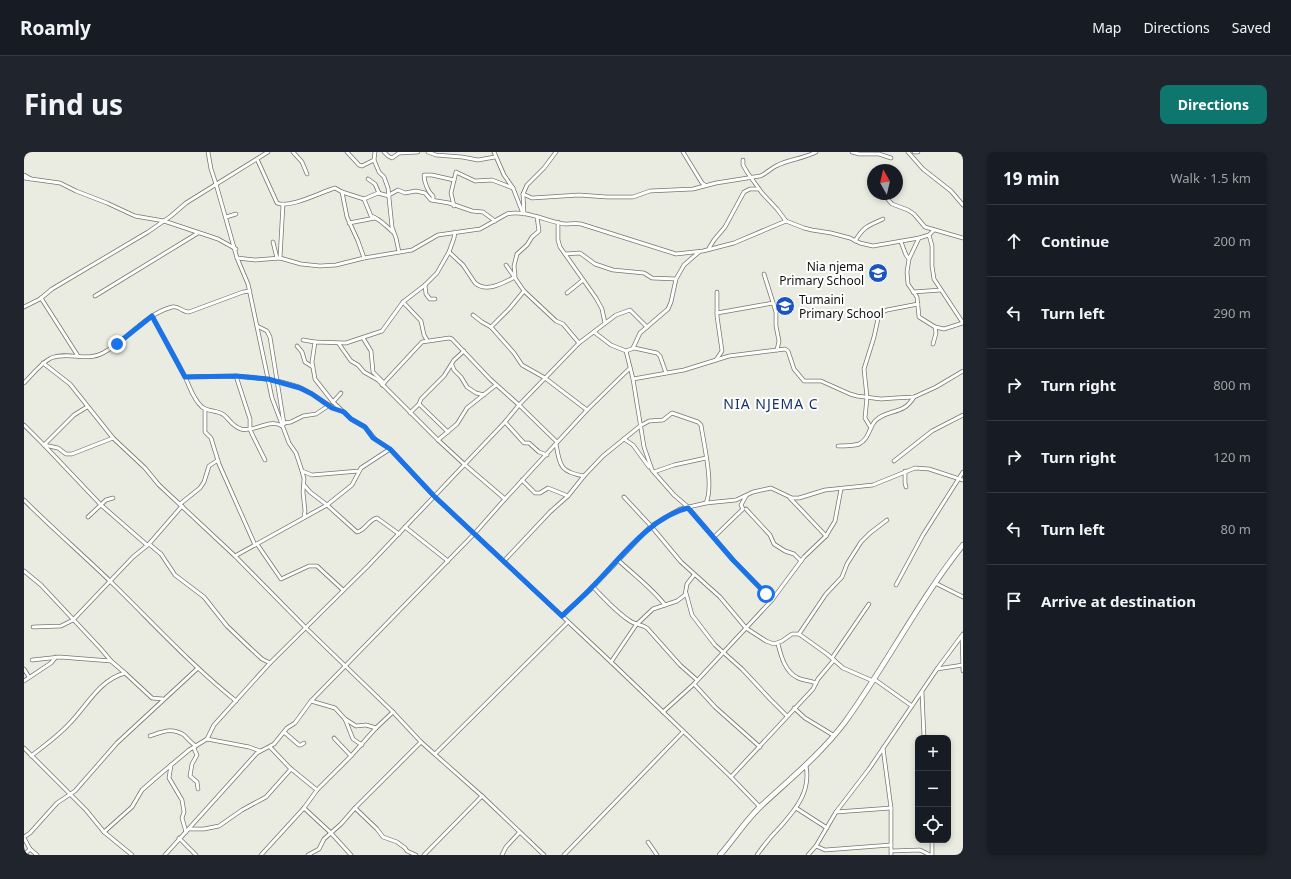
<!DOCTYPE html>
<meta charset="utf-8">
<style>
:root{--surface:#171b24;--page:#20242c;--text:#f1f3f6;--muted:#9ea1a6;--line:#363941;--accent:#0f766e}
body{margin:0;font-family:"Noto Sans",sans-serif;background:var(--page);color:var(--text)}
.controls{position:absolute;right:12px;bottom:12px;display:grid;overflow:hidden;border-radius:8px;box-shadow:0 2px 6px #0003}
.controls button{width:36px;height:36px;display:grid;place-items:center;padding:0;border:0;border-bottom:1px solid var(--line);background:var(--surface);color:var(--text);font:20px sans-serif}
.compass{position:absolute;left:843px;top:12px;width:36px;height:36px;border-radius:50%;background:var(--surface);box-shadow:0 2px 6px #0003;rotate:352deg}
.stop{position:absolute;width:12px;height:12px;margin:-9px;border:3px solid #1a73e8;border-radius:50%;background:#fff}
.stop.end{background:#1a73e8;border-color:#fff;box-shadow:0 1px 4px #0008}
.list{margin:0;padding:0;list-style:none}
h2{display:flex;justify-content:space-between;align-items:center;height:52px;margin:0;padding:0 16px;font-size:17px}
h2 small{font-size:13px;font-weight:400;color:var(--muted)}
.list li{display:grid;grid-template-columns:26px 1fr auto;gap:12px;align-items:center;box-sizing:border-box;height:72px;padding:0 16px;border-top:1px solid var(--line)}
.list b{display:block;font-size:15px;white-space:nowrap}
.list em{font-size:13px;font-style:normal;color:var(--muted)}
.icon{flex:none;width:22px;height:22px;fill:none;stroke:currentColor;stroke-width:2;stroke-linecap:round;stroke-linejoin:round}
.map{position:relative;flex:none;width:939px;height:703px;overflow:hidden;border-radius:8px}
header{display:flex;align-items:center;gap:24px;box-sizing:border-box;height:56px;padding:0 20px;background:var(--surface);border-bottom:1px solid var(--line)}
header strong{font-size:19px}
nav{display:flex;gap:22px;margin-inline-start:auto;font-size:14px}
.intro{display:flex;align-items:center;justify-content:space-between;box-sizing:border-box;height:96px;padding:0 24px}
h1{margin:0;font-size:28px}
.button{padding:10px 18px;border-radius:8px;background:var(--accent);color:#fff;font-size:14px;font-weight:700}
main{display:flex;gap:24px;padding:0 24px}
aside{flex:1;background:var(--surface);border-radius:8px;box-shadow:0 2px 6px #0003}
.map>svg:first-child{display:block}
</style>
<header>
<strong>Roamly</strong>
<nav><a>Map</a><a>Directions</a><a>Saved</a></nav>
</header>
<div class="intro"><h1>Find us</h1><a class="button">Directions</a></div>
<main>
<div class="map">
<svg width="939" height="703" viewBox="0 0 939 703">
<rect width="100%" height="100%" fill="#eaece1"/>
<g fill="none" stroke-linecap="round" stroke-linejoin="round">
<defs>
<g id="minor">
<path d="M184,0L187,17L192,32"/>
<path d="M269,0L278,10L283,22"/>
<path d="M323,0L335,13L338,14L350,8L351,0"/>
<path d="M360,0L364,4L368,6L375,1L394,0"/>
<path d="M404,0L412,3L438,5L454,8L471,5"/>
<path d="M470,0L480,23L489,36L498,59"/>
<path d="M659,0L678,31L681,33"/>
<path d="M828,0L835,2H855L867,6"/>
<path d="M884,0L899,17L927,39L939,53"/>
<path d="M890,0H894"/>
<path d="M233,7L253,51C265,57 297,40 311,36L318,40L340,47L354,41L365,44"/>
<path d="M350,8L355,20L360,25L364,36L368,75L372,86L375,100"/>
<path d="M719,8V13L723,20L738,41L753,57L762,69L780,76L788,78L807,81L826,86L836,91L849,94L895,86L905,83L910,78"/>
<path d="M0,23L7,27"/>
<path d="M0,26L36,31L52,39L83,51L111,64L140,69L194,87L212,97"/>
<path d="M344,27L351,32L355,41"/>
<path d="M192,32L213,106L224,132L248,246L265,291L272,301L278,319L280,327L279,340L281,359L280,365"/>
<path d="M318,40L323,65L334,89L340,106"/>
<path d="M499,42L508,46L555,43L583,45H609L626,39L669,37L692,31L736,24C742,22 746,17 752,14C765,7 779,7 792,0"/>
<path d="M859,42L868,52L884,58L890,62L901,75L939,86"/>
<path d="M365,43L374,38L381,41L392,39L401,41L407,48L425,51L448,59L459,60L471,69"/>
<path d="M340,47L347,64C355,66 362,74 369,80"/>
<path d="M409,48V44C404,40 400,30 400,23H408L430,28"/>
<path d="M430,54L427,41L432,20L451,29L468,28L489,36"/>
<path d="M500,62L499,42L503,33L520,16L532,0"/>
<path d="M202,65L212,62"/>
<path d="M534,70V88L536,95L572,146L578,157L581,171"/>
<path d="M325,71L351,66"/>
<path d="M431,80L430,86L425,100L413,121L401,133L379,150L358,179L322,191L291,190L288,210L291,227L309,250L327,267L341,275L351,287L366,297L410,344L587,510L707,625L736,655"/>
<path d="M905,83L908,94V114L910,127L939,171L920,177L911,175"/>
<path d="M895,86L885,107L883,120L884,132L893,145L895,165L911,175L912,181L909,192"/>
<path d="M831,89C840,74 844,74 859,67"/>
<path d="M249,90L253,106"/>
<path d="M877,90L882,103L885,107"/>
<path d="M685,96L690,88L701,75L720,40L726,37H735"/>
<path d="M425,100L439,113L451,131C463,141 479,131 491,125"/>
<path d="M541,102L556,101L571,112L589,118L620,121L628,126L652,127"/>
<path d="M213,106L231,108L256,106L277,112L296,114L312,113L340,106L388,98L414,83L456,77L483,62C500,57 524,70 541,72C547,72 552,71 557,72L652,102L679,99L710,91L762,69"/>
<path d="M256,106L259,52"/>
<path d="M482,113L500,139L532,169L539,172L555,191L592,163L606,158L623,175"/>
<path d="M740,122L752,160V174L755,189L753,198"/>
<path d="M491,123L490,114L493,102L503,93L508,85L515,79L513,65"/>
<path d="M401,133L402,142L406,147H411"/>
<path d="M889,140L917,138"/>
<path d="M543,141L559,128"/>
<path d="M71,144L174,81"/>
<path d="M17,146L54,204"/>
<path d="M379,150L397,169L400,183L403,188"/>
<path d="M0,155L16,147L28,137L124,80L147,64L162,51L244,0"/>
<path d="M693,161L749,151"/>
<path d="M449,163L458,170L467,175L490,201L498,213L521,226L563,258"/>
<path d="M128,164C139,184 150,203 160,223C166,234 168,246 178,255C184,260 194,258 200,263C206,268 208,274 217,277C230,281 245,266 258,274"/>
<path d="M233,174L243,179L246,185L260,272"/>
<path d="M467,175L486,156L500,139"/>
<path d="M570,180L587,193L602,199L610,196L633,201L636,204L642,221"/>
<path d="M339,186L347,199L349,220L360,231"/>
<path d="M279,188L291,190"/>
<path d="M315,192L327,209L334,213L340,220L354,228L414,288L440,312L481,347"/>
<path d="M273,194L278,200L281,210L289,215"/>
<path d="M609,196L616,181L644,157L647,150L652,127L660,113L675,100"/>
<path d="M602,199L609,227L620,295L628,318L650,343L664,355L709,408L748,448"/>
<path d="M692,208L698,199L693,164V140"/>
<path d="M19,211L46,232L89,286L121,316L135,333L211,404L282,476L369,560L397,590L458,644L520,703"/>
<path d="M428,213L430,218L437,225L443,235L452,241L460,243"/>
<path d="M212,224L226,267V277L228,282L241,308"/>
<path d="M161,225C201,224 236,222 275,235C291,241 301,254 318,259"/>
<path d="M609,227L660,218L705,204L761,197L764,199L770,217L780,229H797L826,242L833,244L857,247L871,246L890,245L912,235L939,219"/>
<path d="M0,231C8,223 17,211 27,206C44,199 63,210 79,201C102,189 121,162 148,155C154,153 158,160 165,160L219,140L226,139"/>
<path d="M358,233L398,190L425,186L428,187L466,227L495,253L533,290"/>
<path d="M309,250L317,241"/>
<path d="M395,252L424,280"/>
<path d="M63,255L50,263L20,293L77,353L123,393"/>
<path d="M181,257V280L187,286L195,312L231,393"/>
<path d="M386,261L395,252L397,247L420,224L430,208L440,199"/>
<path d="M481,270L500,291H505L515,300L523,303"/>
<path d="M260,271L267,270L279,264L292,262L304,254"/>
<path d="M0,273L20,293L34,296L42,302H48L89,286"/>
<path d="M847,276L841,266L843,245L840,217L850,185L855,162L863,158L894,152"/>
<path d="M600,287L609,293L625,315"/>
<path d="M414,288L433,272L443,256L472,233"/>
<path d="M532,292C536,314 536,320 560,324"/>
<path d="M814,294C820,294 829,294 835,292C845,287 845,276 851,269C864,256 879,264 890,245"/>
<path d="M870,309L908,279L939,263"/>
<path d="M278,319L288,323L335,319"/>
<path d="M881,319V331L882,335"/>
<path d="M630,320L650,313L682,306"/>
<path d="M498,328L511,341H516L524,336L544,344"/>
<path d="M280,333L286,340L303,353L333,380C341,379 345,367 353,366L375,382"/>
<path d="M600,345L627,374L657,410L696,445L722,476L742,489L750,492L758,489L768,482H775L803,502L819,516L849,529"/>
<path d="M766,346L802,384"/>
<path d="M0,348C28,376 58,402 87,430C128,470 167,513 212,549"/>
<path d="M156,352L176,336L180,330L185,314L194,308"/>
<path d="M722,357L746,383L750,392L761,399L770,402L777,409"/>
<path d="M64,365L82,348L89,346"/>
<path d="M381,375L424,409"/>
<path d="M690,385L719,357L717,353L722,344"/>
<path d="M125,392L137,402L151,423L180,445L203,474L225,495L238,507L246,511"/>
<path d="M233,392L257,427L285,414H293L319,438"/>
<path d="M211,404L303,353L328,333L337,316L366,297"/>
<path d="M594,408C610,423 628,436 641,453"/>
<path d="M480,409L526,360L544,344L560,324L579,304L616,274L625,269L639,268L648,261L674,270L677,273C680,293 690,334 682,351"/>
<path d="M0,419L17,433L77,497L87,509L101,521L128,546L139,547"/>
<path d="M911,431L939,445"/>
<path d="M872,433L899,383L939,320"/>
<path d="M569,435C581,447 592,460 606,469C612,473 617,472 623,476L656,513L673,528"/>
<path d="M662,441L668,463L691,493L718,517L746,547L763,564"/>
<path d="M538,464L569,435L627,374L656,357L682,351L712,348L729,340L747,336L768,346H775L801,338L849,333L891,316L905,317L939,328"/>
<path d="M9,475L37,474L49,468L109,405L125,392L158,354"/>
<path d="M775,482L802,442L818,425L823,412L837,390L846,381L863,368"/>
<path d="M938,484L939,519"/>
<path d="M754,492C757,504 761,520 774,526C780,529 784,528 792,531"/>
<path d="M808,506L845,452"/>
<path d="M8,508L36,505L87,509"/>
<path d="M587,510L612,473L629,457L653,449L661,443L663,432L670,423"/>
<path d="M0,517L5,525"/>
<path d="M913,517L939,513"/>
<path d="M850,527L888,554"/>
<path d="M0,529L27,511L32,505"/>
<path d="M670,532L691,555L736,595"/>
<path d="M898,540L900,586"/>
<path d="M287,549L311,556L321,567L332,574L342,573L352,576"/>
<path d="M770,556L781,566L809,583"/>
<path d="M639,560L670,532L748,448L780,405L802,384L811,369L817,337"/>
<path d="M321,567L329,587L338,593"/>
<path d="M260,580L275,593H277L280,591"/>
<path d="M126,584C138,580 148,575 160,583C164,587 167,591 172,594"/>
<path d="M310,586L327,604"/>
<path d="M183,587L225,595L236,599"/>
<path d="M170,595L171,599L173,603L168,612L166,624L173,630L174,637"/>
<path d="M246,595L266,616L293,638"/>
<path d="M0,596L62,658L80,680L108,703"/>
<path d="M859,596L867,656V703"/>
<path d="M411,602L544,470"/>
<path d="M7,604C20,594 34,584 45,572C63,554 75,528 101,521"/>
<path d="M147,613L145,626L158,648L160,660L158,666L162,680"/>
<path d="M707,625L789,537L794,527L810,508"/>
<path d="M280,656L307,681L327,703"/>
<path d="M331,656L353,677L359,685L373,690L381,696L383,699L392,703"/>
<path d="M772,656L803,676"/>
<path d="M812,660L867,656"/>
<path d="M166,677H180L195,674L218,658L242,645L267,617"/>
<path d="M80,680L108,655L118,638L134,624L165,598L183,587L190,573L246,511L344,414L481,270L495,253L555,191"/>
<path d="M0,685L6,681L33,651L51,639L93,591L174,516"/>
<path d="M0,686L6,697L13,703"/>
<path d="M155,686L172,703"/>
<path d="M908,688V703"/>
<path d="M624,690L633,703"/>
<path d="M792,694L801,698L867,693"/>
<path d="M867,699L896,698L906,703"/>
<path d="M0,703L6,697"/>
<path d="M141,703L233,601L250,592L263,576L271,571L287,549L451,381L481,347L563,258L606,216"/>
<path d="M237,703L280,656L293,638L327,604L352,576L369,560"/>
<path d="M284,703L295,697L300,687L317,672L331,656L397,590"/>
<path d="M400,703L458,644"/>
<path d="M478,703L482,695L495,681"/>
<path d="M540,703L659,580"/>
<path d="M733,703C740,693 748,683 757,674C772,657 787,639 782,614"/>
<path d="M784,703L792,694L812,660L845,617L913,517L939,482"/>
</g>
<path id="secondary" d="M696,703C710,687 722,668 737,654C766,627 797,602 821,570C863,512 895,448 939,393"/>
</defs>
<use href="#minor" stroke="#76776e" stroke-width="4.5"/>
<use href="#secondary" stroke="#76776e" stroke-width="6"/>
<use href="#minor" stroke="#fff" stroke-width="3"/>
<use href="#secondary" stroke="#fff" stroke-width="4.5"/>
</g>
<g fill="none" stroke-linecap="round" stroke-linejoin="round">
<path stroke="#1a73e8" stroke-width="5" d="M93,192L128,164L161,225L212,224L244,227L276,236L288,242L308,256L320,260L327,267L341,275L349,286L366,297L410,344L538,464C548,454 559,445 569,434C595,408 627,364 664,356L709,408L742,442"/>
</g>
<defs>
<symbol id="school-disc" viewBox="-11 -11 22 22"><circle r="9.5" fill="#1a54c0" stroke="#fff"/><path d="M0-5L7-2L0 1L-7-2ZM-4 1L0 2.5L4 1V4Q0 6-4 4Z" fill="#fff"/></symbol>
</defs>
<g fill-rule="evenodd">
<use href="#school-disc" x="843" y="110" width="22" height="22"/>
<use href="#school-disc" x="750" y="143" width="22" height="22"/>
</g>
<g text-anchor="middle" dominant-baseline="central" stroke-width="4" stroke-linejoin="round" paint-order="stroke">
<g font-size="12" fill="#12120e" stroke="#fff" text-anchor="end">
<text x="840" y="114">Nia njema<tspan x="840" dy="14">Primary School</tspan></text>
<text x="775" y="147" text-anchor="start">Tumaini<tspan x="775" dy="14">Primary School</tspan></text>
</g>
<g font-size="14" letter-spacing="1" fill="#163268" stroke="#fff">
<text x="747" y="251">NIA NJEMA C</text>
</g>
</g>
</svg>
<div class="controls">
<button>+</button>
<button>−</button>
<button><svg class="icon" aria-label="locate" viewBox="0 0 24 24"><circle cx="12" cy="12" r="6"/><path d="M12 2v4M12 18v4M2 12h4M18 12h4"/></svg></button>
</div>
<svg class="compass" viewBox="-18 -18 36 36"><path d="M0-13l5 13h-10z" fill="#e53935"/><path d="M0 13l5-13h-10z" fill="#9ea1a6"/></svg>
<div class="stop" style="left:742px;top:442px"></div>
<div class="stop end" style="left:93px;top:192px"></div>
</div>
<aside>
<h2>19 min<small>Walk · 1.5 km</small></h2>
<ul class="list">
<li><svg class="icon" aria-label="ahead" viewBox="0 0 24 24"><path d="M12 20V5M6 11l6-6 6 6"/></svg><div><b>Continue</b></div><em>200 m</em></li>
<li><svg class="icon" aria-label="left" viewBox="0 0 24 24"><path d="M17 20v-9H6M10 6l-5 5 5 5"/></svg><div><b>Turn left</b></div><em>290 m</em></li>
<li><svg class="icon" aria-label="right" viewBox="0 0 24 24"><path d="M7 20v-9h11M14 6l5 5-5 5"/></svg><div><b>Turn right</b></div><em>800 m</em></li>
<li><svg class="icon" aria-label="right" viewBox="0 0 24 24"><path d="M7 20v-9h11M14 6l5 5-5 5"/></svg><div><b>Turn right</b></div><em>120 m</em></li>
<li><svg class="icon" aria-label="left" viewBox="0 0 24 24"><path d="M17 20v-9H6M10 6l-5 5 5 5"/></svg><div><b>Turn left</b></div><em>80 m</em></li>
<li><svg class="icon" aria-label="arrive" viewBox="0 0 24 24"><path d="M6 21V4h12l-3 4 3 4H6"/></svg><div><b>Arrive at destination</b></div></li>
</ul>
</aside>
</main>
